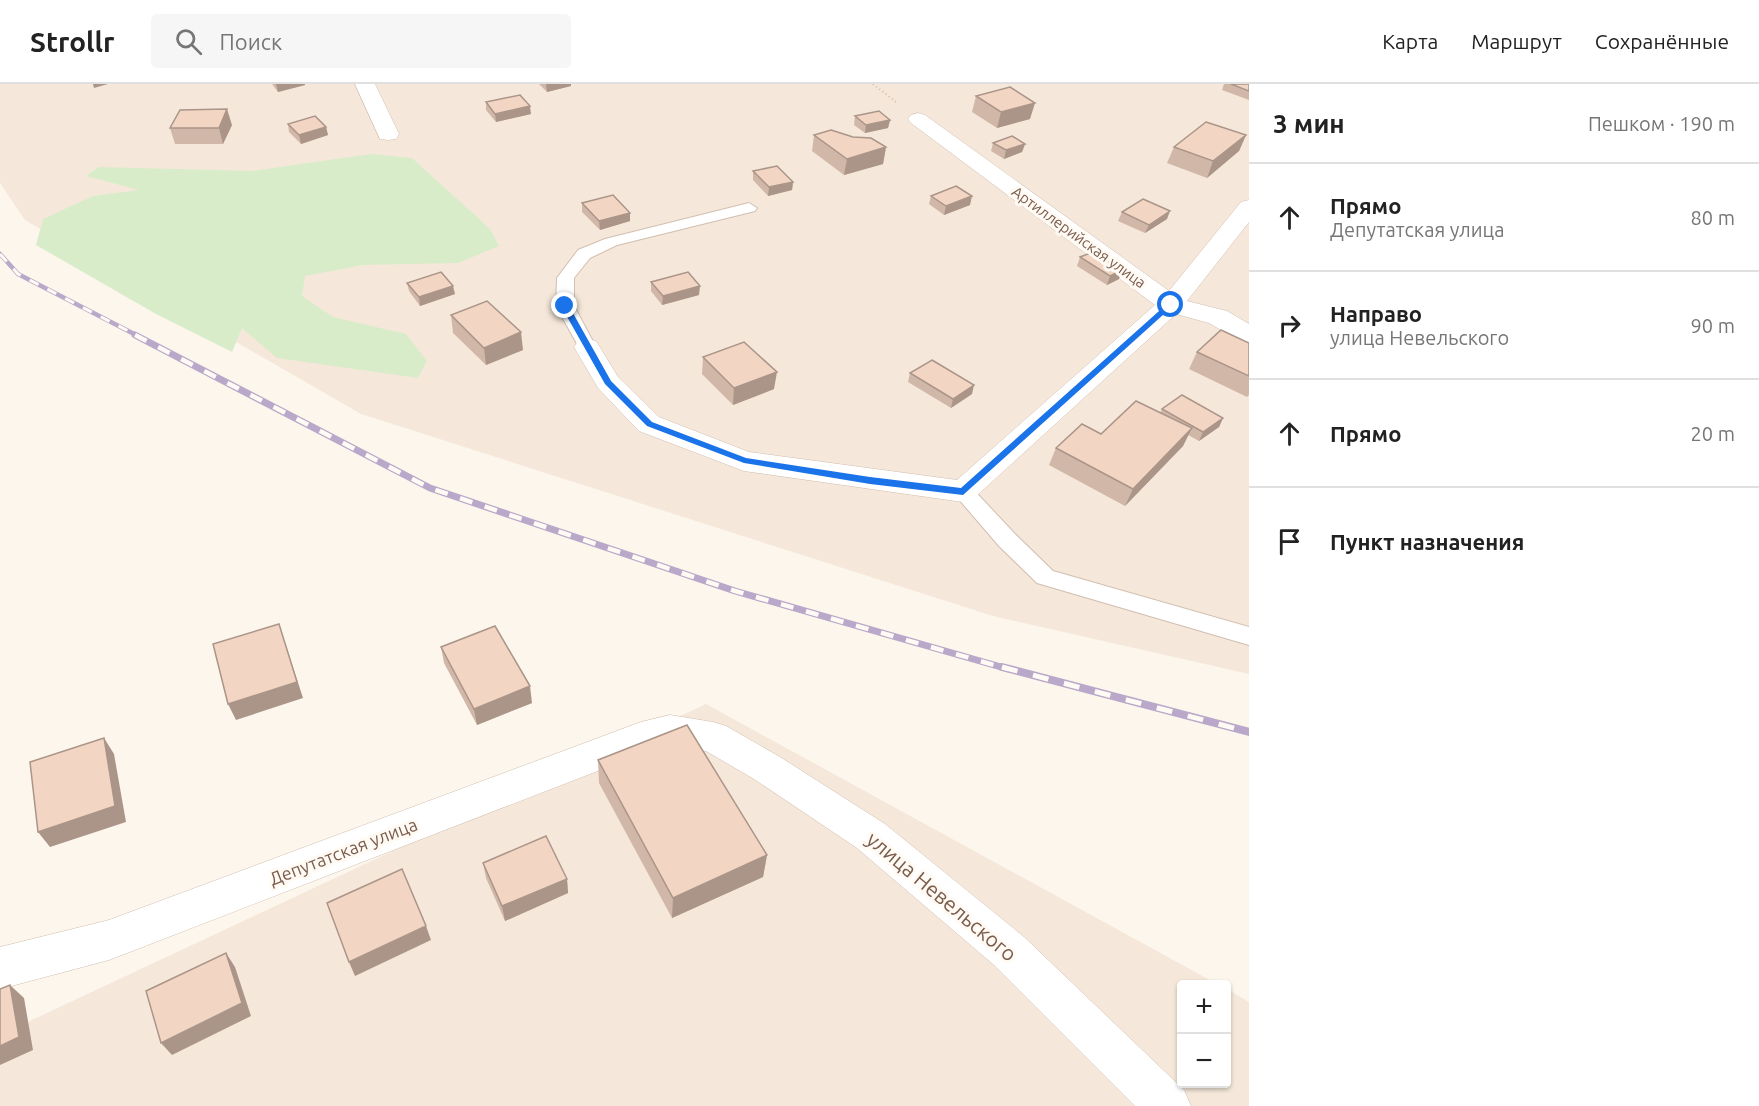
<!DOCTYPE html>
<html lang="ru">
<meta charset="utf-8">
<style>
:root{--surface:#fff;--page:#f6f6f6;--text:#222;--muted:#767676;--line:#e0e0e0}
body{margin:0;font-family:Ubuntu,sans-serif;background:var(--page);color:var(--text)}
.controls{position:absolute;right:18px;bottom:18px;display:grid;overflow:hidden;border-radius:6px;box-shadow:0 2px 4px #0004}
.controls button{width:54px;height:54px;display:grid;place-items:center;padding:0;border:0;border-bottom:2px solid var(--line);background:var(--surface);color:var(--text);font:30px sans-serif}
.stop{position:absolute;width:18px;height:18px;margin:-14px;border:4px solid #1a73e8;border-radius:50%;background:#fff}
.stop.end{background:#1a73e8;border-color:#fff;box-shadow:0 2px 6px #0008}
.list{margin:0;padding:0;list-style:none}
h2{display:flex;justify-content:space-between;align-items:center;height:78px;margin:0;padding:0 24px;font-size:26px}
h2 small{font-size:20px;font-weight:400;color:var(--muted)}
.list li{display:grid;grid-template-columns:39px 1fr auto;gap:18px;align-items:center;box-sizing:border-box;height:108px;padding:0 24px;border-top:2px solid var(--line)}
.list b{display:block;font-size:22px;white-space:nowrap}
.list p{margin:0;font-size:20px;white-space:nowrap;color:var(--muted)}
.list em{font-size:20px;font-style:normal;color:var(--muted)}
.icon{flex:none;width:33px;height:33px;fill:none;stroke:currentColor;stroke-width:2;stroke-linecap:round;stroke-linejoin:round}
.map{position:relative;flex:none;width:1249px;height:1022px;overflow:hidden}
header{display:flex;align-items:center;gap:36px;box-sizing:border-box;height:84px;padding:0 30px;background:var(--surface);border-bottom:2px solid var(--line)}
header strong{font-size:28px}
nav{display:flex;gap:33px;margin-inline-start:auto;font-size:21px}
.search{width:420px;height:54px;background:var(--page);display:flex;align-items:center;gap:15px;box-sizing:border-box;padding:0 21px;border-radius:6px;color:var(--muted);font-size:22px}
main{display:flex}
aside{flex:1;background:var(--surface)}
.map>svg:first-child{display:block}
</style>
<header>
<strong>Strollr</strong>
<div class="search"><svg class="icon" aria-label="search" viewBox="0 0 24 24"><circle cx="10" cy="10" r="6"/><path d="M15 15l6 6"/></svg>Поиск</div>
<nav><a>Карта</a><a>Маршрут</a><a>Сохранённые</a></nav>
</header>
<main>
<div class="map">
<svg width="1249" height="1022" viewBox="0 0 1249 1022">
<rect width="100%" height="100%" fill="#fdf6ec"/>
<g fill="#f5e8da">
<path d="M0,0H1249V590L993,532L361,330L25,136L0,99Z"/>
<path d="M706,620L1217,900H1182V1000H1226L1227,905L1249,918V1022H0V951Z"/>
</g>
<path fill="#d8ecc9" d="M371,70L412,74L490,145L499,162L458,179L363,181L305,192L302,212L333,233L406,250L427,277L418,294L277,274L242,244L232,268L156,230L36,161L43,135L93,112L139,106L86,92L99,83L253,87Z"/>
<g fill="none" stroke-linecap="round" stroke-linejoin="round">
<defs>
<g id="service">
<path d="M749,119L757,124L755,127L617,161L590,174L574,194V222L596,263L593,267H581L556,222L557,194L578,166L605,155Z"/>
<path d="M963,400L970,402L1015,450L1053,487L1249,543V561L1037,499L999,462L956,412L953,407L956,402Z"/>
</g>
<g id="minor">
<path d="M355,0H375L399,50L396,55L388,56L380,55Z"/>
<path d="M918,29L925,31L1169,207L1241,118L1249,116V138L1187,217L1227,227L1249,240V259L1240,257L1209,239L1176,230L974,414L963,418L744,387L639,347L598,304L574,263L578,257L587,255L596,257L618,293L659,333L749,368L957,396L1155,221L911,39L908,35L911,31Z"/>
<path d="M670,631L713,638L726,642L780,673L885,740L1024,853L1184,1006L1191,1022H1135L994,881L857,764L754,695L706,667L670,661L657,664L109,876L0,905V863L109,836L641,638Z"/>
</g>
</defs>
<use href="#service" stroke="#d1beb0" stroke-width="2"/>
<use href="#minor" stroke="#d1beb0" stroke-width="1"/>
<path stroke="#d9b8a5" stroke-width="2" stroke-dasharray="1 3" stroke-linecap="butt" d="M873,0L896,18"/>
<use href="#service" fill="#fff" fill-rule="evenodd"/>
<use href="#minor" fill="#fff" fill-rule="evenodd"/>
<defs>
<path id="rail-far2" d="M0,170L18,190L138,252"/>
<path id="rail-far1" d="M135,251L430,404L735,507L1008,585"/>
<path id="rail" d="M1002,583L1249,648"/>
</defs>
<use href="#rail-far2" stroke="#b9a8c9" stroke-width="4.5"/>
<use href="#rail-far1" stroke="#b9a8c9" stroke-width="7"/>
<use href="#rail" stroke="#b9a8c9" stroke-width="8"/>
<use href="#rail-far2" stroke="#fffaf3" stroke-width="3" stroke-dasharray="10" stroke-linecap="butt"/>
<use href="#rail-far1" stroke="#fffaf3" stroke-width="4.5" stroke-dasharray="13" stroke-linecap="butt"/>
<use href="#rail" stroke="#fffaf3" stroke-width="5" stroke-dasharray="16" stroke-linecap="butt"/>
</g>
<g fill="#d1b7a8">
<path d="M272,0H305V1L278,8Z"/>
<path d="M539,0H571V2L547,8Z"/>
<path d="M1224,0H1249V16L1222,6Z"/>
<path d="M976,12L1030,35L997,44L972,28Z"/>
<path d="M486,18L531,30L496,38L486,26Z"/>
<path d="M855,32L890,36L888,44L865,49L854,41Z"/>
<path d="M288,40L326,43L328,51L301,60L289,48Z"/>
<path d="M232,41L223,60H175L170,44Z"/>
<path d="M814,51L886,63L883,80L844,91L812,67Z"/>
<path d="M1246,51L1239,67L1207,94L1167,79L1174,63Z"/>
<path d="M993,59L1025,60L1022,68L1004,75L991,67Z"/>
<path d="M753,87L793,98L792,106L768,112L753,96Z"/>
<path d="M931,112L970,121L944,131L929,120Z"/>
<path d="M582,119L630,129V137L600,146L582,128Z"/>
<path d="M1122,128L1167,135L1145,149L1118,137Z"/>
<path d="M1080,173L1122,186L1119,195L1107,201L1077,182Z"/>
<path d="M651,198L699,211L662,221L651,207Z"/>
<path d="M407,199L455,210L420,222L409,207Z"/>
<path d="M451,231L523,266L486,281L453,249Z"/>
<path d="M1249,259V311L1247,313L1189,285L1197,268Z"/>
<path d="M703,273L774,305L733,321L702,290Z"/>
<path d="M910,289L972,310L951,324L908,298Z"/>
<path d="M1162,325L1223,334L1219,343L1199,357L1188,351L1183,362L1125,422L1049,381L1056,364L1101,350L1160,329Z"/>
<path d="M441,563L532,619L477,641L444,579Z"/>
<path d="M598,676L767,771L763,793L672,834L599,699Z"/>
<path d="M483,779L567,795L568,809L505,837L486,794Z"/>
</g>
<g fill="#aa9588">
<path d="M93,0H108L94,4Z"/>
<path d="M276,0H305V1L278,8Z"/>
<path d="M546,0H571V2L547,8Z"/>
<path d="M1035,19L1030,35L997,44L1001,28Z"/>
<path d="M530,22L531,30L496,38L495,30Z"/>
<path d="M227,25L232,41L223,60L219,44Z"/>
<path d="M890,36L888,44L865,49L866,41Z"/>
<path d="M326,43L328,51L301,60L299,51Z"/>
<path d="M1246,51L1239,67L1207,94L1213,77Z"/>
<path d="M1025,60L1022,68L1004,75L1006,66Z"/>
<path d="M886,63L883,80L844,91L847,75Z"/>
<path d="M793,98L792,106L768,112L769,103Z"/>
<path d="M972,112L970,121L944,131L946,122Z"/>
<path d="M1170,127L1167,135L1145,149L1149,141Z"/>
<path d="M630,129V137L600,146L599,137Z"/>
<path d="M1122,186L1119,195L1107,201L1110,192Z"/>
<path d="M453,202L455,210L420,222L419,213Z"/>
<path d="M700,202L699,211L662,221L663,212Z"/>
<path d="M521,248L523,266L486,281L484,264Z"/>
<path d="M777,288L774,305L733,321L734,304Z"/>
<path d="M974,301L972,310L951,324L953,315Z"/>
<path d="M1223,334L1219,343L1199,357L1203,348Z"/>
<path d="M1192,344L1183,362L1125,422L1133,405Z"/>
<path d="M279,540L303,614L236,636L228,620Z"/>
<path d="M530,602L532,619L477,641L474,625Z"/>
<path d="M104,654L114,670L126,738L50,763L38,748Z"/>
<path d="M767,771L763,793L672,834L673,814Z"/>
<path d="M567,795L568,809L505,837L502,822Z"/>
<path d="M426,842L431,856L355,892L349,878Z"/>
<path d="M226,869L235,883L251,932L172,971L161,959Z"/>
<path d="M10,901L24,914L33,966L0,981V962Z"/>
</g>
<g fill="#f3d5c3" stroke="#aa9588" stroke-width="1.5">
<path d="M1231,0H1249V7Z"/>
<path d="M1010,3L1035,19L1001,28L976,12Z"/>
<path d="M520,11L530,22L495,30L486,18Z"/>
<path d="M227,25L219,44H170L180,26Z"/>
<path d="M879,27L890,36L866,41L855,32Z"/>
<path d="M315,32L326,43L299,51L288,40Z"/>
<path d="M1206,38L1246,51L1213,77L1174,63Z"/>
<path d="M831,46L853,53L871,54L886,63L847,75L814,51Z"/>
<path d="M1012,52L1025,60L1006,66L993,59Z"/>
<path d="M777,82L793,98L769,103L753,87Z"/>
<path d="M956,102L972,112L946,122L931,112Z"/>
<path d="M613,111L630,129L599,137L582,119Z"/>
<path d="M1143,115L1170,127L1149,141L1122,128Z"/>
<path d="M1093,168L1122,186L1110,192L1080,173Z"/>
<path d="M441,188L453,202L419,213L407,199Z"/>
<path d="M688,188L700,202L663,212L651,198Z"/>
<path d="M487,217L521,248L484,264L451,231Z"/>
<path d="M1221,246L1249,259V292L1197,268Z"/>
<path d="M744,258L777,288L734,304L703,273Z"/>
<path d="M932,276L974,301L953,315L910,289Z"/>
<path d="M1182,311L1223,334L1203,348L1162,325Z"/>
<path d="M1136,317L1192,344L1133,405L1056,364L1082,340L1101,350Z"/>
<path d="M279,540L297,598L228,620L213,560Z"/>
<path d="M495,542L530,602L474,625L441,563Z"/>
<path d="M687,641L767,771L673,814L598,676Z"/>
<path d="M104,654L115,722L38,748L30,678Z"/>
<path d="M546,752L567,795L502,822L483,779Z"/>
<path d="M402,785L426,842L349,878L327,819Z"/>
<path d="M226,869L242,919L161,959L146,907Z"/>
<path d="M10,901L19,953L0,962V905Z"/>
</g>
<path fill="#1a73e8" d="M565,219L569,222L611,297L652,338L746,374L870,393L961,404L1168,219L1174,221L963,411L870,400L744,379L647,342L605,300L561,222Z"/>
<g text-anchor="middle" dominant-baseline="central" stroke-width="6" stroke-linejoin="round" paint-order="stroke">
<g font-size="15" fill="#7a5c4d" stroke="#fffaf3">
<text transform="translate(1079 153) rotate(36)">Артиллерийская улица</text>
</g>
<g font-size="18" fill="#7a5c4d" stroke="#fffaf3">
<text transform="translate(343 767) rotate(-21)">Депутатская улица</text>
</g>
<g font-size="21" fill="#7a5c4d" stroke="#fffaf3">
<text transform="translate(942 812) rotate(40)">улица Невельского</text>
</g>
</g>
</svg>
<div class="controls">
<button>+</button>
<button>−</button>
</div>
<div class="stop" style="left:1171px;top:221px"></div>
<div class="stop end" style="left:565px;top:222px"></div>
</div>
<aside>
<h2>3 мин<small>Пешком · 190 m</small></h2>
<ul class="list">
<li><svg class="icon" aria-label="ahead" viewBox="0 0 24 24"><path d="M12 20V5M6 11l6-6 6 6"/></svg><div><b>Прямо</b><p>Депутатская улица</p></div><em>80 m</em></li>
<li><svg class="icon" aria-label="right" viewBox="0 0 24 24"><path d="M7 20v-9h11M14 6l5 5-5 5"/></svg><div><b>Направо</b><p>улица Невельского</p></div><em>90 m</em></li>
<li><svg class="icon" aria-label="ahead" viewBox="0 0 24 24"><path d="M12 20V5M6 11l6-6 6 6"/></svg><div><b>Прямо</b></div><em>20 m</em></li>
<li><svg class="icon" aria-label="arrive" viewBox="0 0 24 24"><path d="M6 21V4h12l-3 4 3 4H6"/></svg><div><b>Пункт назначения</b></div></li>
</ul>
</aside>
</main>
